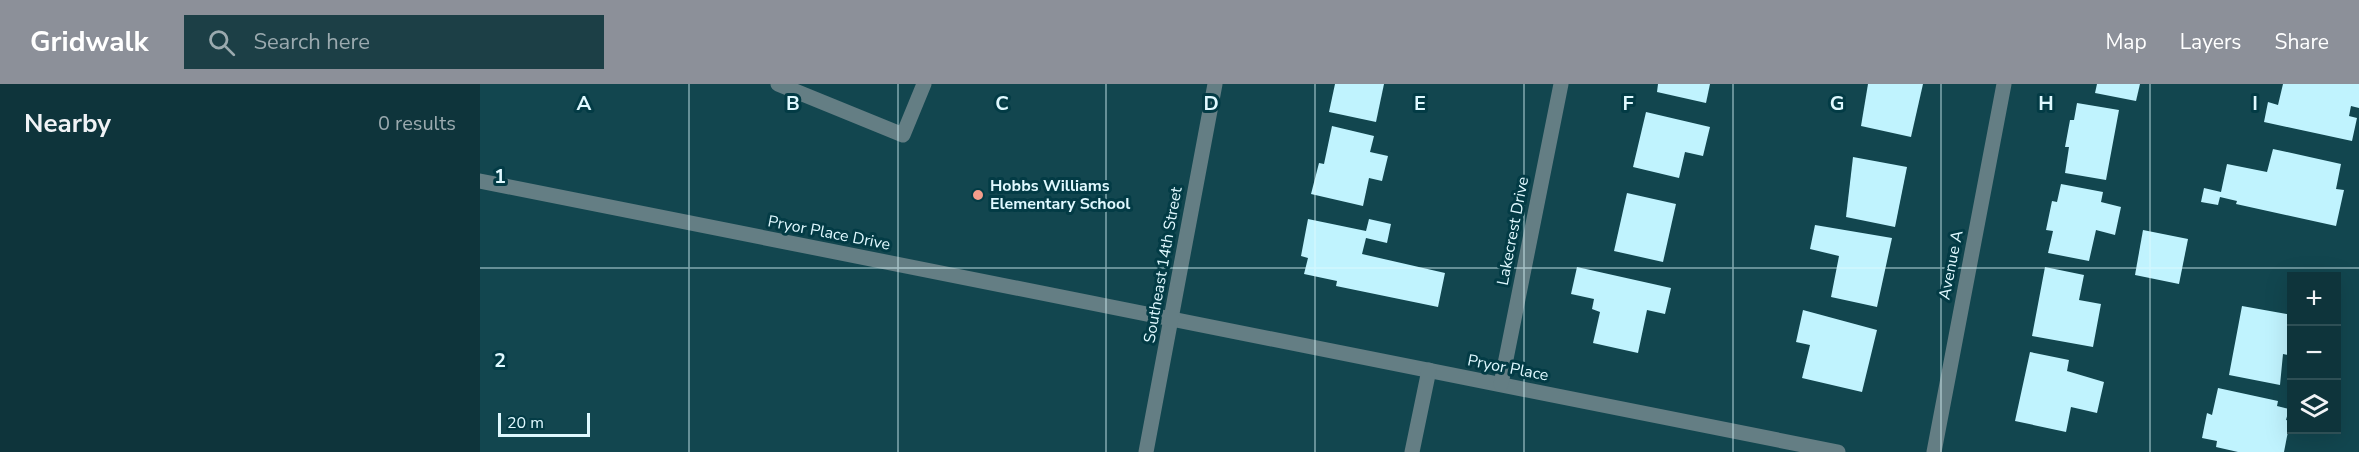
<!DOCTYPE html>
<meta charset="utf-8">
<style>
:root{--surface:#0e343b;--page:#1c3f46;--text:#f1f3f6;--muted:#9baaaf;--line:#2e4f55;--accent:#8c9099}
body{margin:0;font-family:"Nunito Sans",sans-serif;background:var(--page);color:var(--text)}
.controls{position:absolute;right:18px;bottom:18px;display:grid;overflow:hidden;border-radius:0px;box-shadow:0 6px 24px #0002}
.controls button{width:54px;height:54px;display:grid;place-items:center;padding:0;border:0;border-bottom:2px solid var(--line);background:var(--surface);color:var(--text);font:30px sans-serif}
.scale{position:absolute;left:18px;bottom:15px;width:92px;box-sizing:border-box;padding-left:6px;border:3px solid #e0f9ff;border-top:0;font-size:16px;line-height:21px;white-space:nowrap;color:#e0f9ff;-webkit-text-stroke:4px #033b45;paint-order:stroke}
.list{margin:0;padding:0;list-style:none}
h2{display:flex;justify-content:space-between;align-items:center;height:78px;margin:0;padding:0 24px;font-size:26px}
h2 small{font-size:20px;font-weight:400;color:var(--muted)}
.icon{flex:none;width:33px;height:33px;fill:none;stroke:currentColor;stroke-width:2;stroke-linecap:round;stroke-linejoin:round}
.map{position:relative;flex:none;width:1879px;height:368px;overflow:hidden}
header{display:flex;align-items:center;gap:36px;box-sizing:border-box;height:84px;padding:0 30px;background:var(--accent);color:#fff}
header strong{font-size:28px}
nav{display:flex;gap:33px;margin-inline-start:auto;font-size:21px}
.search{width:420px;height:54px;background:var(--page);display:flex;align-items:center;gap:15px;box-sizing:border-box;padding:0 21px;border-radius:0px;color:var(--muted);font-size:22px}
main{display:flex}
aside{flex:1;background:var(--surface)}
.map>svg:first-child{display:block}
</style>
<header>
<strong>Gridwalk</strong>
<div class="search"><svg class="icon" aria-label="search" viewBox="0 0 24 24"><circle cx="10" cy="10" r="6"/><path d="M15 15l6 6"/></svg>Search here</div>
<nav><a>Map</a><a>Layers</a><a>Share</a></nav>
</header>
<main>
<aside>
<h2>Nearby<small>0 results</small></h2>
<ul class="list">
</ul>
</aside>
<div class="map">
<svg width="1879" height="368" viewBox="0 0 1879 368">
<rect width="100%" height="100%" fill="#12464f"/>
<g fill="#c0f3fe">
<path d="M855,0H904L896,38L849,28Z"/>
<path d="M1178,0H1230L1226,19L1177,8Z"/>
<path d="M1388,0H1443L1431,53L1381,42Z"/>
<path d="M1617,0H1660L1656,17L1615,9Z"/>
<path d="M1803,0H1879V24L1871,22L1869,32L1877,34L1872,57L1784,38L1788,18L1798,21Z"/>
<path d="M1597,19L1639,26L1626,96L1585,89L1589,63H1585L1590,36H1594Z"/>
<path d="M1166,28L1230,43L1223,72L1205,68L1199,94L1153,83Z"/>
<path d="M852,42L894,52L890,68L908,72L902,97L889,94L883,122L831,110L839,79L844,80Z"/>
<path d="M1793,65L1861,80L1856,105L1864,106L1856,142L1756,120L1757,117L1740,113L1738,121L1721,118L1724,104L1741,108L1747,80L1787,88Z"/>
<path d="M1373,73L1427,83L1415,143L1366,133Z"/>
<path d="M1581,100L1623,108L1621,118L1641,123L1635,151L1616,146L1609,177L1568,169L1573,147L1566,146L1572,117L1577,118Z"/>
<path d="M1147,109L1196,120L1183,178L1134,167Z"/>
<path d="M828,135L886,147L889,135L911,140L907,159L886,154L882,170L965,189L958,223L856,202L857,197L824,190L828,174L821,172Z"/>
<path d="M1335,141L1412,154L1397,223L1351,213L1359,172L1330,165Z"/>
<path d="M1663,146L1708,155L1699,200L1655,191Z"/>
<path d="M1097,183L1191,204L1185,230L1167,226L1158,269L1113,259L1120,228L1112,225L1114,215L1091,210Z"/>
<path d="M1565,183L1604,191L1599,216L1621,220L1613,263L1552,252Z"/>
<path d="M1762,222L1812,231V264L1810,263L1808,271L1803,270L1800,301L1749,291Z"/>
<path d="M1323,226L1397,246L1382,308L1322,294L1330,261L1316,258Z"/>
<path d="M1550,268L1589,276L1587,287L1624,298L1617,329L1591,323L1586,348L1535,337Z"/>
<path d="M1738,304L1798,317L1797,322L1809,325L1806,336L1810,337L1804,368H1758L1736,363L1737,357L1722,354L1727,329L1732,331Z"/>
</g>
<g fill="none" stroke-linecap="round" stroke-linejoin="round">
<g stroke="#647e84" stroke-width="15">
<path d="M298,0L423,51L444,0"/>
<path d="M0,97L1358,368"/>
<path d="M1021,300L1081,0"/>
<path d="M666,368L735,0"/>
<path d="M932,368L949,286"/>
<path d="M1454,368L1524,0"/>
</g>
</g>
<path fill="none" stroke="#e0f9ff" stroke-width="1.5" stroke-opacity="0.55" d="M209,0V368M418,0V368M626,0V368M835,0V368M1044,0V368M1253,0V368M1461,0V368M1670,0V368M0,184H1879"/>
<circle fill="#f49d8b" stroke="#033b45" stroke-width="2" cx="498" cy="111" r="6"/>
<g text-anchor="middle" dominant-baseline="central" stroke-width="6" stroke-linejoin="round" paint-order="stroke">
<g font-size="16" font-weight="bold" fill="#e0f9ff" stroke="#033b45" text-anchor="start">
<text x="510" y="102">Hobbs Williams<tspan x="510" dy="18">Elementary School</tspan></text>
</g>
<g font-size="16" fill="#e0f9ff" stroke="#033b45">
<text transform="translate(1033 147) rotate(-79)">Lakecrest Drive</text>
<text transform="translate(349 149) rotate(11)">Pryor Place Drive</text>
<text transform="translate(683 181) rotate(-80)">Southeast 14th Street</text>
<text transform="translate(1471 181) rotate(-79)">Avenue A</text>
<text transform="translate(1028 284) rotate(11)">Pryor Place</text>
</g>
</g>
<g font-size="20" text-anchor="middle" font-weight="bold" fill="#e0f9ff" stroke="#033b45" stroke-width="6" stroke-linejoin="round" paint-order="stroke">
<text x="104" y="26">A</text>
<text x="313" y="26">B</text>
<text x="522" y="26">C</text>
<text x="731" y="26">D</text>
<text x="940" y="26">E</text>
<text x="1148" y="26">F</text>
<text x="1357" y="26">G</text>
<text x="1566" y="26">H</text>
<text x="1775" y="26">I</text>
<text x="20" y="99">1</text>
<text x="20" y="283">2</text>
</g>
</svg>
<div class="controls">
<button>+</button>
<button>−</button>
<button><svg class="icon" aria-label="layers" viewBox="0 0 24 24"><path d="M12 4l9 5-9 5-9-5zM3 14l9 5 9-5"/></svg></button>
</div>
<div class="scale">20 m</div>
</div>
</main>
